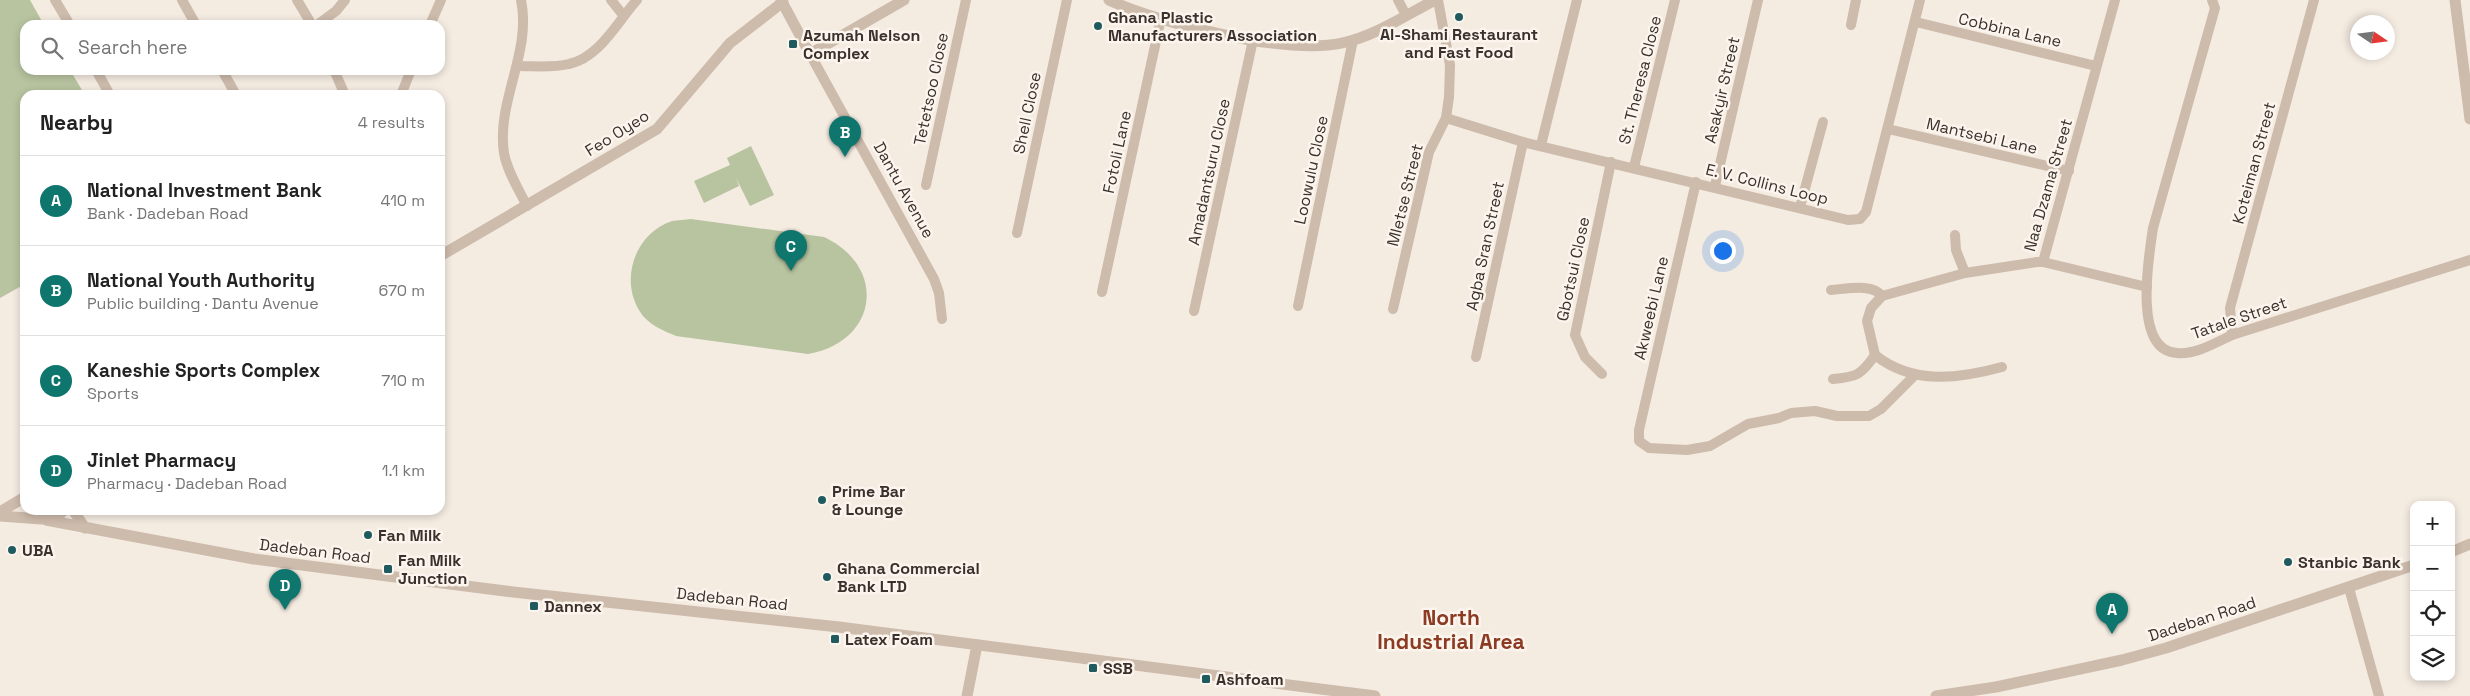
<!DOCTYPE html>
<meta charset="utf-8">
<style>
:root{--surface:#fff;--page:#f2f2f2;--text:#222;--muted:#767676;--line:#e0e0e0;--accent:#0f766e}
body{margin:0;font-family:"Space Grotesk",sans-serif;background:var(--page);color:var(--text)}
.controls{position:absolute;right:15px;bottom:15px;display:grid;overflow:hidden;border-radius:10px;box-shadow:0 2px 8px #0003}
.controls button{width:45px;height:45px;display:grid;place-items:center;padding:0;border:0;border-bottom:1px solid var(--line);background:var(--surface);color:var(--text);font:25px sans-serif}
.compass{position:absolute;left:2350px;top:15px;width:45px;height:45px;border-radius:50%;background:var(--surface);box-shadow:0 2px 8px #0003;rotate:103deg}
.you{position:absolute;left:1722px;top:250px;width:18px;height:18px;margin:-12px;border:4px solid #fff;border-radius:50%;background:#1a73e8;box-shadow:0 0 0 8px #1a73e833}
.badge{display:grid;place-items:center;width:32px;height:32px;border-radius:50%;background:var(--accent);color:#fff;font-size:16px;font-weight:700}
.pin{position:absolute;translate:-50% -41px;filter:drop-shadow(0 1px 2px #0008)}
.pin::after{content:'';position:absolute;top:26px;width:18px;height:15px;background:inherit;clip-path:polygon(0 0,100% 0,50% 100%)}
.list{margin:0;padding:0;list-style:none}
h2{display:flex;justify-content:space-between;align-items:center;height:65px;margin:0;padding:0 20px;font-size:21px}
h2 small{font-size:16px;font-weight:400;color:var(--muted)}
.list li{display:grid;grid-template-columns:32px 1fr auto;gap:15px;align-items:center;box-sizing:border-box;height:90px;padding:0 20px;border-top:1px solid var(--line)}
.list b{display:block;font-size:19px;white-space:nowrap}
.list p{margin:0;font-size:16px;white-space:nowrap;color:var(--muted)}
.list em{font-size:16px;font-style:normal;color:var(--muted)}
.icon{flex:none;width:28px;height:28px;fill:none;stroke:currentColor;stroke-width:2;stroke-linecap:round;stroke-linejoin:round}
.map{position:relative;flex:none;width:2470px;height:696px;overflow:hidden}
.search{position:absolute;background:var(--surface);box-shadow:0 2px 8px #0003;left:20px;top:20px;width:425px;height:55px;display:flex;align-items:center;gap:12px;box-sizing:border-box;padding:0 18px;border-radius:15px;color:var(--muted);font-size:19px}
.panel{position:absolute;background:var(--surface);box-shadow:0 2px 8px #0003;left:20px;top:90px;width:425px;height:425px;border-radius:15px}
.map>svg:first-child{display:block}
</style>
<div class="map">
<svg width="2470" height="696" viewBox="0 0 2470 696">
<rect width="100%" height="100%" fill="#f4ebe1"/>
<g fill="#b8c4a0">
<path d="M0,0H30L44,25H25V70H70L85,95H25V284L0,298Z"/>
<path d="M751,146L774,195L750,206L736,178L739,186L704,203L694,181L730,165L727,158Z"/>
<path d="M691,219L824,237C888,267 878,342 808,354L676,336C664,331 652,326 643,316C618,284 633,234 672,221C678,220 685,220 691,219Z"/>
</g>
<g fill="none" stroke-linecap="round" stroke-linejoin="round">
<g stroke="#cdbbac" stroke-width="10">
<path d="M55,0L70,25"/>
<path d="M182,0L196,25"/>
<path d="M297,0L312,25"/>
<path d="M521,0C532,53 496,101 504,153C507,171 519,190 527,206"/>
<path d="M611,0L623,15"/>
<path d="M1398,0L1406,15"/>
<path d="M2212,0L2215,8L2153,228C2149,256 2132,351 2177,353C2195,355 2215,343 2232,335L2470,260"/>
<path d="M1916,22L2096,66"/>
<path d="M317,25L336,11L345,0"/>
<path d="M430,25L441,0"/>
<path d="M1851,25L1856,0"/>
<path d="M810,54L934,279L939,293L942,319"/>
<path d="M518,66C534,66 553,68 569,64C600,57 617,22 637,0"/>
<path d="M96,70L110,95"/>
<path d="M222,70L236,95"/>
<path d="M334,70L345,95"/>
<path d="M401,95L411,70"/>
<path d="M1446,118L1523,142L1848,220L1860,219L1866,212L1920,0"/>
<path d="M1888,129L2069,171"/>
<path d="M1541,145L1577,0"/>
<path d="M1634,167L1675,0"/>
<path d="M1696,182L1639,430V441L1649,448L1687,450L1710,446L1748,424L1779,418L1791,413L1815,411L1837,416H1869L1881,409L1915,375"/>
<path d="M926,185L966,0"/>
<path d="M1715,186L1758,0"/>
<path d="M1800,207L1823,122"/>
<path d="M1017,233L1067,0"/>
<path d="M1955,235L1956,250L1965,273"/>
<path d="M2043,262L2115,0"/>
<path d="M1831,290C1846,289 1873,283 1882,296"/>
<path d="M1102,292L1161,18"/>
<path d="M1298,306L1353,40"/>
<path d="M1393,309L1429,152L1446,118L1449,97L1450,65L1438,0"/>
<path d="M1194,311L1253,40"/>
<path d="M2232,335L2230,308L2314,0"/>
<path d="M1476,357L1523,142"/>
<path d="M2002,367C1958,379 1913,385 1875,355L1867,321L1871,308L1882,296L1965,273L2037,262H2043L2147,287"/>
<path d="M1602,374L1585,357L1575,335L1611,162"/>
<path d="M1833,379C1857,377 1861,375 1875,355"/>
<path d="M2349,588L2379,696"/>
</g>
<g stroke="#cdbbac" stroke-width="11">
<path d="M781,0L810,54L904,0"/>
<path d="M1109,0C1160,24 1288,55 1342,43C1375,36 1406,15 1435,0"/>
<path d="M2455,0L2470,119"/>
<path d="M440,256L657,129L730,43L783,2"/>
<path d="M73,510L85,528"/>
<path d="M0,512L25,497"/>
<path d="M0,516L41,519"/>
<path d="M46,520L254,559L513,592L839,627L1375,696"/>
<path d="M47,520L55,519L64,510"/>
<path d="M2451,552L2470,544"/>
<path d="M967,696L977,645"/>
<path d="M1936,696L1996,687L2122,660L2166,648L2414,565"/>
</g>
</g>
<g fill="#1f5a5e" stroke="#fbf5ee" stroke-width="2">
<circle cx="1459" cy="17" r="5"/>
<circle cx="1098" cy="26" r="5"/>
<rect x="788" y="39" width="10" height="10" rx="2.5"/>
<circle cx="822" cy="500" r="5"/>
<circle cx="368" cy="535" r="5"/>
<circle cx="12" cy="550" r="5"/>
<circle cx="2288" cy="562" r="5"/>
<rect x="383" y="564" width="10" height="10" rx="2.5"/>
<circle cx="827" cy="577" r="5"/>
<rect x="529" y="601" width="10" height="10" rx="2.5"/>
<rect x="830" y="634" width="10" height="10" rx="2.5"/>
<rect x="1088" y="663" width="10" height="10" rx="2.5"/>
<rect x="1201" y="674" width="10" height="10" rx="2.5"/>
</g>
<g text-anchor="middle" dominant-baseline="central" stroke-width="5" stroke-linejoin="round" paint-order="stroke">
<g font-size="16" font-weight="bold" fill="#3b302b" stroke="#fbf5ee" text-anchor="start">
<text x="1108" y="17">Ghana Plastic<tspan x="1108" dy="18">Manufacturers Association</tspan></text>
<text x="1459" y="34" text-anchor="middle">Al-Shami Restaurant<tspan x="1459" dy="18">and Fast Food</tspan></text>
<text x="803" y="35">Azumah Nelson<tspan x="803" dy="18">Complex</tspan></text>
<text x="832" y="491">Prime Bar<tspan x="832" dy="18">&amp; Lounge</tspan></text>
<text x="378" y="535">Fan Milk</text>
<text x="22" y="550">UBA</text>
<text x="398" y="560">Fan Milk<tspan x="398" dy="18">Junction</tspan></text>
<text x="2298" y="562">Stanbic Bank</text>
<text x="837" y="568">Ghana Commercial<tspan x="837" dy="18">Bank LTD</tspan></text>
<text x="544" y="606">Dannex</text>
<text x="845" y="639">Latex Foam</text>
<text x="1103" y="668">SSB</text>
<text x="1216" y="679">Ashfoam</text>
</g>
<g font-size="16" fill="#3b302b" stroke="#fbf5ee">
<text transform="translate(2010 30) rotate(13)">Cobbina Lane</text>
<text transform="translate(1640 80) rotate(-76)">St. Theresa Close</text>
<text transform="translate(931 89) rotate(-78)">Tetetsoo Close</text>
<text transform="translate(1722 90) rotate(-77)">Asakyir Street</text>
<text transform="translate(1027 113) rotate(-78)">Shell Close</text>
<text transform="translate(617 133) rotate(-32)">Feo Oyeo</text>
<text transform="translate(1982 136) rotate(13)">Mantsebi Lane</text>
<text transform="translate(1117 152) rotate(-78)">Fotoli Lane</text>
<text transform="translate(2254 163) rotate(-75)">Koteiman Street</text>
<text transform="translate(1311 170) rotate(-78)">Loowulu Close</text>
<text transform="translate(1209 172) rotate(-78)">Amadantsuru Close</text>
<text transform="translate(1767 184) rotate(14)">E. V. Collins Loop</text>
<text transform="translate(2048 185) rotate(-74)">Naa Dzama Street</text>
<text transform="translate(904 190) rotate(61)">Dantu Avenue</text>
<text transform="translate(1405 195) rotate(-76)">Mletse Street</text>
<text transform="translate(1485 246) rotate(-78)">Agba Sran Street</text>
<text transform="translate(1573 269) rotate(-78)">Gbotsui Close</text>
<text transform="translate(1651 308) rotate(-77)">Akweebi Lane</text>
<text transform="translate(2239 318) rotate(-19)">Tatale Street</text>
<text transform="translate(315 551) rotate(7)">Dadeban Road</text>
<text transform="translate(732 599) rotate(6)">Dadeban Road</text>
<text transform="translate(2202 619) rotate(-18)">Dadeban Road</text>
</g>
<g font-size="21" font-weight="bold" fill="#8c3b22" stroke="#fbf5ee">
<text x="1451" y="617">North<tspan x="1451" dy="24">Industrial Area</tspan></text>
</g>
</g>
</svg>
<div class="controls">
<button>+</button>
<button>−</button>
<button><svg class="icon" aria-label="locate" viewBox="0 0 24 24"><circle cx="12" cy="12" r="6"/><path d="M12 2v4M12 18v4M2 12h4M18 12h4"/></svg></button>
<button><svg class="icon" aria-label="layers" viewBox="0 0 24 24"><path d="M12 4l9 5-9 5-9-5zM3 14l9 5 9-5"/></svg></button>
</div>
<svg class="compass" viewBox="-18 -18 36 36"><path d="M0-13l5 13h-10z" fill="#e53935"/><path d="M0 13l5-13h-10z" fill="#767676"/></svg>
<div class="you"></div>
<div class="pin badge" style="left:2112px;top:634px">A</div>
<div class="pin badge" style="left:845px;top:157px">B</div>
<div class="pin badge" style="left:791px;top:271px">C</div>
<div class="pin badge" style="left:285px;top:610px">D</div>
<div class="search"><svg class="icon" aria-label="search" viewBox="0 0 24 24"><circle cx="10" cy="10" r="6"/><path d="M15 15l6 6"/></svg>Search here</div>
<section class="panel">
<h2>Nearby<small>4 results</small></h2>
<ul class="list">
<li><span class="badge">A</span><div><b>National Investment Bank</b><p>Bank · Dadeban Road</p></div><em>410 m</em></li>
<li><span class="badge">B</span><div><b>National Youth Authority</b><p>Public building · Dantu Avenue</p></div><em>670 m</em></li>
<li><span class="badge">C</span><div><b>Kaneshie Sports Complex</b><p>Sports</p></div><em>710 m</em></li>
<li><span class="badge">D</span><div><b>Jinlet Pharmacy</b><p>Pharmacy · Dadeban Road</p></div><em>1.1 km</em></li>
</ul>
</section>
</div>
